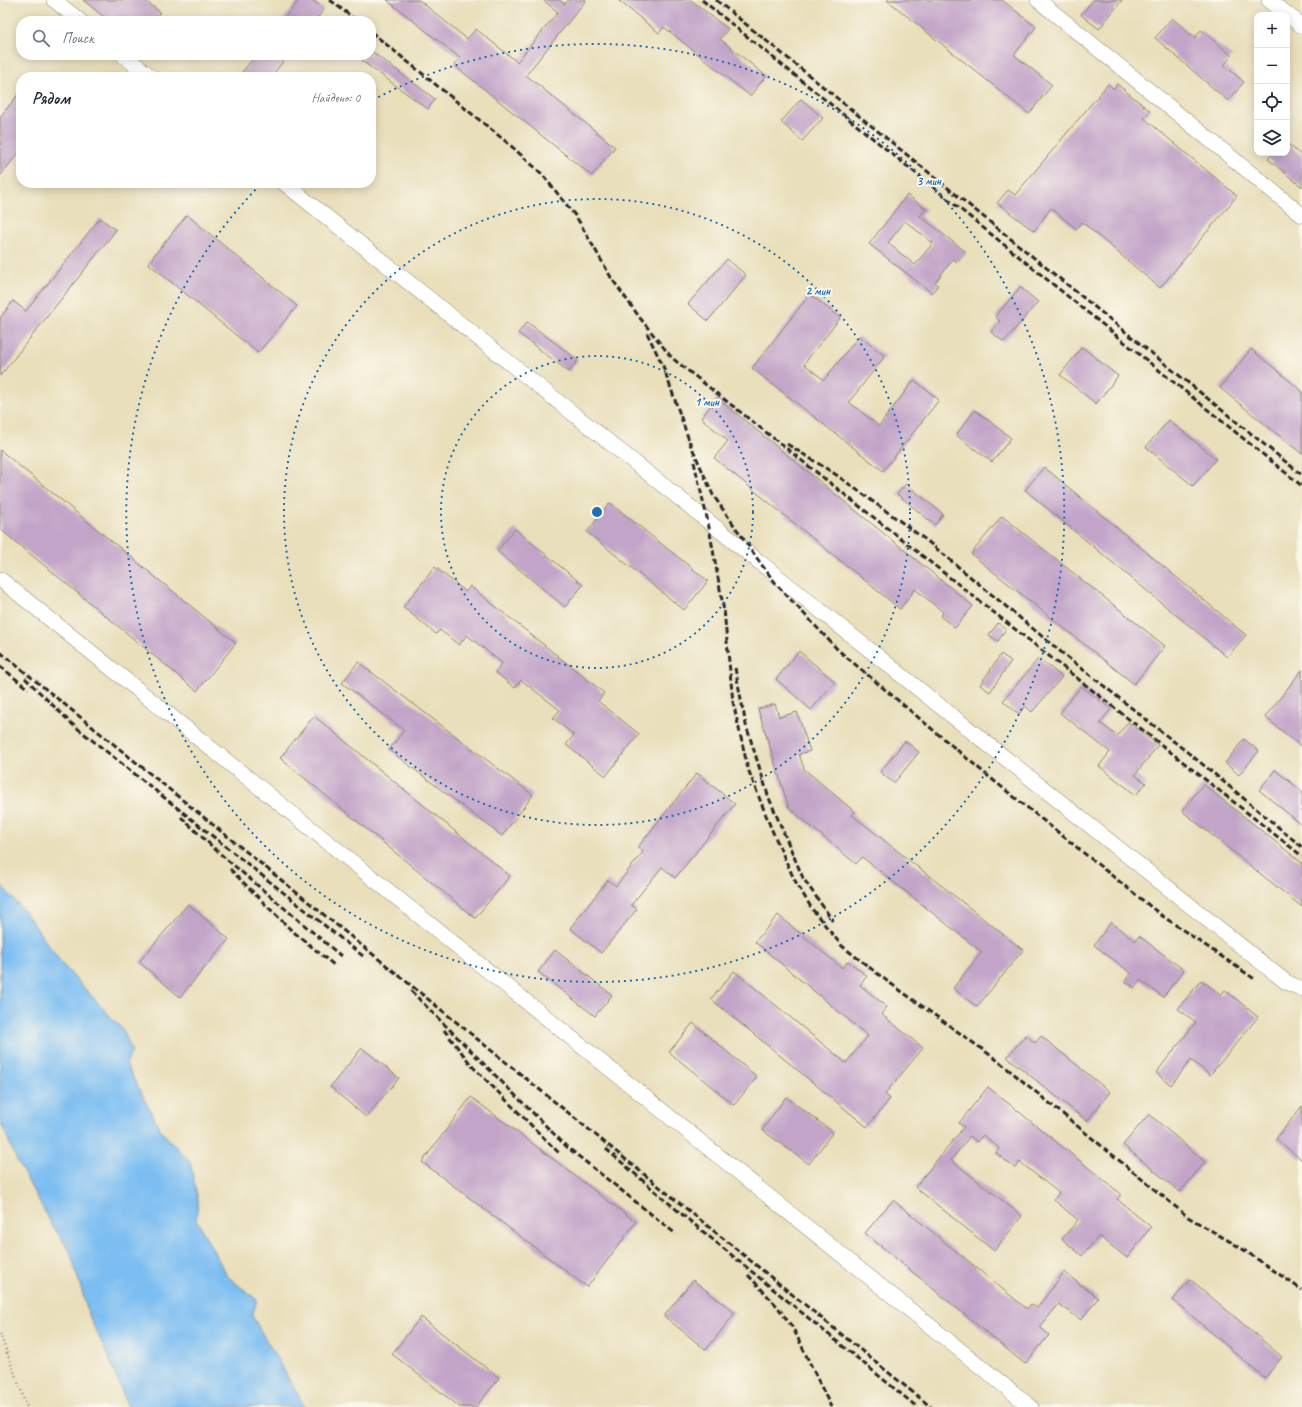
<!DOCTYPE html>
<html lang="ru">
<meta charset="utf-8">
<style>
:root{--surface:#fff;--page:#f2f2f3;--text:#1f2937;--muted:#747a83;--line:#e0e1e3}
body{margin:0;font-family:Caveat,sans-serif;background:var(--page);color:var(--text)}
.controls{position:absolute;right:12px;top:12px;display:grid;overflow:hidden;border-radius:8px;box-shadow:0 2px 10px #0003}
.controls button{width:36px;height:36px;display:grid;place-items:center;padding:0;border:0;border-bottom:1px solid var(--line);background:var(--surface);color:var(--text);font:20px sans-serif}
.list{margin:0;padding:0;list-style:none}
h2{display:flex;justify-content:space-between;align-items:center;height:52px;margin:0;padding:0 16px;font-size:17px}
h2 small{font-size:13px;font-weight:400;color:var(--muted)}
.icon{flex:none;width:22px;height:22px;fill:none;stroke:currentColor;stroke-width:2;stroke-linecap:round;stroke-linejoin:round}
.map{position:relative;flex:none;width:1302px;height:1407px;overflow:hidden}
.search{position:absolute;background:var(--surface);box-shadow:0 2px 10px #0003;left:16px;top:16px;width:360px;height:44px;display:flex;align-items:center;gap:10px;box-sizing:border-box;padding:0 14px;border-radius:16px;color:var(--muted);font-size:15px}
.panel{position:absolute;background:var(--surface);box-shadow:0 2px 10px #0003;left:16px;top:72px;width:360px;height:116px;border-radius:16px}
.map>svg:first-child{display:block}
</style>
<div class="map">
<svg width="1302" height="1407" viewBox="0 0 1302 1407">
<rect width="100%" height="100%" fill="#fbf7ec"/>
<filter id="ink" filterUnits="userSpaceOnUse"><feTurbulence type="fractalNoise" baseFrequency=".025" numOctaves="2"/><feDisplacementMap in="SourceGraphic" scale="8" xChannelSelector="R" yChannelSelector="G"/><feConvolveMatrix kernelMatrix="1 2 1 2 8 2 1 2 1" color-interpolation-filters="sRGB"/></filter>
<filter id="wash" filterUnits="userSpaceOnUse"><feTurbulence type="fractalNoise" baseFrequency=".012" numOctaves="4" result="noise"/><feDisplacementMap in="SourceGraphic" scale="16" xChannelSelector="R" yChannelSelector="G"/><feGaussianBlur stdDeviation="0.9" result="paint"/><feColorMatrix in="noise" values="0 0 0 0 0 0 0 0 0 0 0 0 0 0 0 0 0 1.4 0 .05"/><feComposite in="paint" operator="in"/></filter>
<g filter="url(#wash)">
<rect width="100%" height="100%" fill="#e9dfbb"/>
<path fill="#7dbef2" stroke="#54748e" d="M0,884L24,911L62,964L123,1030L132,1051L126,1064L161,1131L190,1162L198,1200L196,1219L227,1276L257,1300L252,1316L305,1407H128L108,1356L90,1318L70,1251L52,1225L17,1161L0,1120Z"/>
<g id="blocks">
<g fill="#c2a4c8" fill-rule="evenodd">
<path d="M83,0H144L160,12L153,21H109Z"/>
<path d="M299,0H312L324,9L315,21H282Z"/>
<path d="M387,0H419L467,39L476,29L517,62L558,12L543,0H559L565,4L568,0H586L526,75L615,147L592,176L454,65L460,58Z"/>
<path d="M618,0H691L728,29L720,39L766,76L750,96L664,27L659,33Z"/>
<path d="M887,0H1002L1036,27L1014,55L1052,85L1029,114Z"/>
<path d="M1093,0H1122L1099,29L1081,15Z"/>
<path d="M1172,18L1195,38L1201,30L1232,56L1224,65L1244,82L1228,101L1155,38Z"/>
<path d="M371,51L435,99L428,109L362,61L367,55H371Z"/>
<path d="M256,55H288L271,77H238Z"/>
<path d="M1108,84L1114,89L1117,84L1150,111L1144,118L1237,196L1160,288L1082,222L1076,229L1051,208L1034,231L997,203L1008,190L1015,195Z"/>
<path d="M21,91V150L0,176V117Z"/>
<path d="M801,99L823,118L802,141L781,122Z"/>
<path d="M1287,143L1302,156V187L1268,159L1273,153H1287Z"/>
<path d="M907,195L926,209L920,216L966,252L957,262L953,259L935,283L938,285L932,293L869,244ZM905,221L933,243L915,265L888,243Z"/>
<path d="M187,215L297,306L258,353L148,263Z"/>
<path d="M100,218L116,230L0,376V318L13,301L26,311Z"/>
<path d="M727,259L746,275L708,321L688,304Z"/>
<path d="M1020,287L1038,302L1004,342L991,332L1000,321L995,317Z"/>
<path d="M810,294L840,318L804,364L824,380L859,336L885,356L849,402L879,426L914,380L939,400L883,471L752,368Z"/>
<path d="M527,322L578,360L569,372L518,333Z"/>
<path d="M1082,347L1118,376L1096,404L1060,375Z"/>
<path d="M1251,349L1302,391V454L1220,388Z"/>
<path d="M717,398L973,606L955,628L941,617L943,612L915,589L900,609L714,458L728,441L701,418Z"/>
<path d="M975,410L1011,438L992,462L956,435Z"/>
<path d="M1169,420L1216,459L1193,486L1146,447Z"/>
<path d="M0,450L236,643L197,691L0,529Z"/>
<path d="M1044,467L1246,635L1227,657L1025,490Z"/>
<path d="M906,484L943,514L935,525L897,494Z"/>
<path d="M610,503L708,581L684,610L587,532Z"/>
<path d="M1002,516L1165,646L1134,684L971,554Z"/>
<path d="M515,529L583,585L565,607L497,551Z"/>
<path d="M435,567L466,592L470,586L604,693L598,701L639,734L606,776L566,745L574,735L553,718L560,710L521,680L515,688L495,672L502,663L467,635L459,645L440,630L436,634L403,607Z"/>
<path d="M998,623L1006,629L998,641L989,635Z"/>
<path d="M799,651L835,682L811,710L776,679Z"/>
<path d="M1001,654L1011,661L990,692L980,685Z"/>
<path d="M1039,658L1062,677L1032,712L1025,706L1019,714L1003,701Z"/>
<path d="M358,662L533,795L502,836L389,750L404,730L342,683Z"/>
<path d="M1302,670V747L1265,717Z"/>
<path d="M1081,686L1111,709L1100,723L1117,736L1128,722L1158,745L1135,775L1146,783L1136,795L1099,766L1110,752L1060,713Z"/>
<path d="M775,704L779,717L797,712L810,751L799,754L804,769L855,812L852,815L1023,950L977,1007L953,988L982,952L862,857L856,864L789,808L758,709Z"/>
<path d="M314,716L510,876L475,918L280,758Z"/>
<path d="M1244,739L1259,751L1239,775L1225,763Z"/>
<path d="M905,741L919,752L894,783L880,772Z"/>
<path d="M1275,770L1302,791V825L1259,790Z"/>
<path d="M697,773L735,804L675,878L662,867L631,905L637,909L601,953L570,928L608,880L616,886L643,852L638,847Z"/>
<path d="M1203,784L1302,863V907L1182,811Z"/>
<path d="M188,904L229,939L180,997L139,962Z"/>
<path d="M778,915L842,968L848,961L867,976L860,985L887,1007L881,1014L923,1048L885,1094L890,1099L867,1127L711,999L734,971L846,1063L868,1036L755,942Z"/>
<path d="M1111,922L1135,941L1139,936L1184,970L1163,997L1140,980L1135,988L1125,981L1131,973L1094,945Z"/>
<path d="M555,950L612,995L595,1016L538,972Z"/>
<path d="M1201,980L1221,995L1225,990L1258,1017L1210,1075L1191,1060L1171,1085L1156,1073L1196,1022L1178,1009Z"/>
<path d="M693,1023L757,1077L734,1105L669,1052Z"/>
<path d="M1026,1035L1035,1043L1041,1036L1110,1092L1087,1121L1007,1057Z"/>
<path d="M362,1048L399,1078L366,1117L330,1087Z"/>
<path d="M988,1087L1121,1194L1117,1199L1151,1227L1127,1258L1099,1236L1082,1256L1062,1239L1078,1220L1054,1200L1059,1193L1020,1162L1015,1168L996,1153L999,1148L983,1135L977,1142L970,1136L951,1160L1022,1216L994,1251L915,1187L964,1127L959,1123Z"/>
<path d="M471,1097L636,1222L587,1287L422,1162Z"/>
<path d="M786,1097L833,1132L809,1164L762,1130Z"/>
<path d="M1302,1106V1160L1276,1139Z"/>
<path d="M1149,1114L1205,1162L1180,1192L1123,1145Z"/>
<path d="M893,1200L1027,1309L1031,1304L1037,1308L1064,1272L1098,1298L1081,1320L1059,1304L1040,1327L1049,1335L1025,1364L865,1233Z"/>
<path d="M1190,1279L1282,1357L1265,1378L1173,1300Z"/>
<path d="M693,1280L735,1313L706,1350L664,1316Z"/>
<path d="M421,1317L499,1378L476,1407H460L392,1354Z"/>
</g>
</g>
</g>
<g filter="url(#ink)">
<use href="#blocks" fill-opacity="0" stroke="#8a8573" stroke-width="1"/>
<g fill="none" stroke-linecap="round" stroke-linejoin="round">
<defs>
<g id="minor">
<path d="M54,0L80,21"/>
<path d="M1038,0L1302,215"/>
<path d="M1269,0L1302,26"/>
<path d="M123,55L151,77"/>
<path d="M284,183L1286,982L1302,989"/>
<path d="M0,579L1031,1407"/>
</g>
</defs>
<use href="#minor" stroke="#8a8573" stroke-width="16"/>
<path stroke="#8a8573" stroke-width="2.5" stroke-dasharray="1 3" stroke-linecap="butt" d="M0,1334L27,1407"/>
<use href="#minor" stroke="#fff" stroke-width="15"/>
<g stroke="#2b2b2b" stroke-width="3" stroke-dasharray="6 3" stroke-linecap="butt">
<path d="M330,0L357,21"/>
<path d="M702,0L1302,486"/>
<path d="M716,0L1302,475"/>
<path d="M371,32L509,144L542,174L577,218L612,279L640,318L672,358L1302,856"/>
<path d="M647,333L663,366L691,446"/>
<path d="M689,441L713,495L761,564L777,585L838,650L988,776L1161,915L1256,980"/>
<path d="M787,444L835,474L926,540L1061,652L1206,767L1302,847"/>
<path d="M694,462L708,522L725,617"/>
<path d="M724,611L733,702L748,769L771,828L794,879L812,909L842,946L887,981L997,1060L1188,1217L1241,1248L1302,1290"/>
<path d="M0,652L931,1407"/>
<path d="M0,666L28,689"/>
<path d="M735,668L746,725L769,798L803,878L833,921"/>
<path d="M25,678L72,724L363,956"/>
<path d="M181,817L218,852L341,956"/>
<path d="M230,869L290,929L334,965"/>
<path d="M411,991L567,1147L676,1234"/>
<path d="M444,1030L473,1067L560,1154"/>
<path d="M606,1149L684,1216L917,1407"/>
<path d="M748,1275L777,1306L793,1328L831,1407"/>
</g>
</g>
</g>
<g fill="none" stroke="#1f6fb2" stroke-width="2" stroke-dasharray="2 4">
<circle cx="597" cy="512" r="156"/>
<circle cx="597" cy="512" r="313"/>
<path d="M373 100A469 469 0 1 1 262 183"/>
</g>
<circle cx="597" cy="512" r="6" fill="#1f6fb2" stroke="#fbf7ec" stroke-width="2"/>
<g font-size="12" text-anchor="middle" font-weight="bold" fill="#1f6fb2" stroke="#fbf7ec" stroke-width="4" stroke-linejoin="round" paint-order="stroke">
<text x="929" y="185">3 мин</text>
<text x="818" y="295">2 мин</text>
<text x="707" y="406">1 мин</text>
</g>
</svg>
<div class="controls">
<button>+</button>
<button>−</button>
<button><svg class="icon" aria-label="locate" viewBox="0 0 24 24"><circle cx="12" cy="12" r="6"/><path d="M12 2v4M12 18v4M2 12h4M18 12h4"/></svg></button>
<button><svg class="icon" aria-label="layers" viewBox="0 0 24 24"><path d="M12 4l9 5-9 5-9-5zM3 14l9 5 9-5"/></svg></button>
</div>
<div class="search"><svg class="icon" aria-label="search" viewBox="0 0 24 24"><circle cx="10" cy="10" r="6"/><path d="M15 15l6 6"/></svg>Поиск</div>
<section class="panel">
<h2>Рядом<small>Найдено: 0</small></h2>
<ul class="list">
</ul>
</section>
</div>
